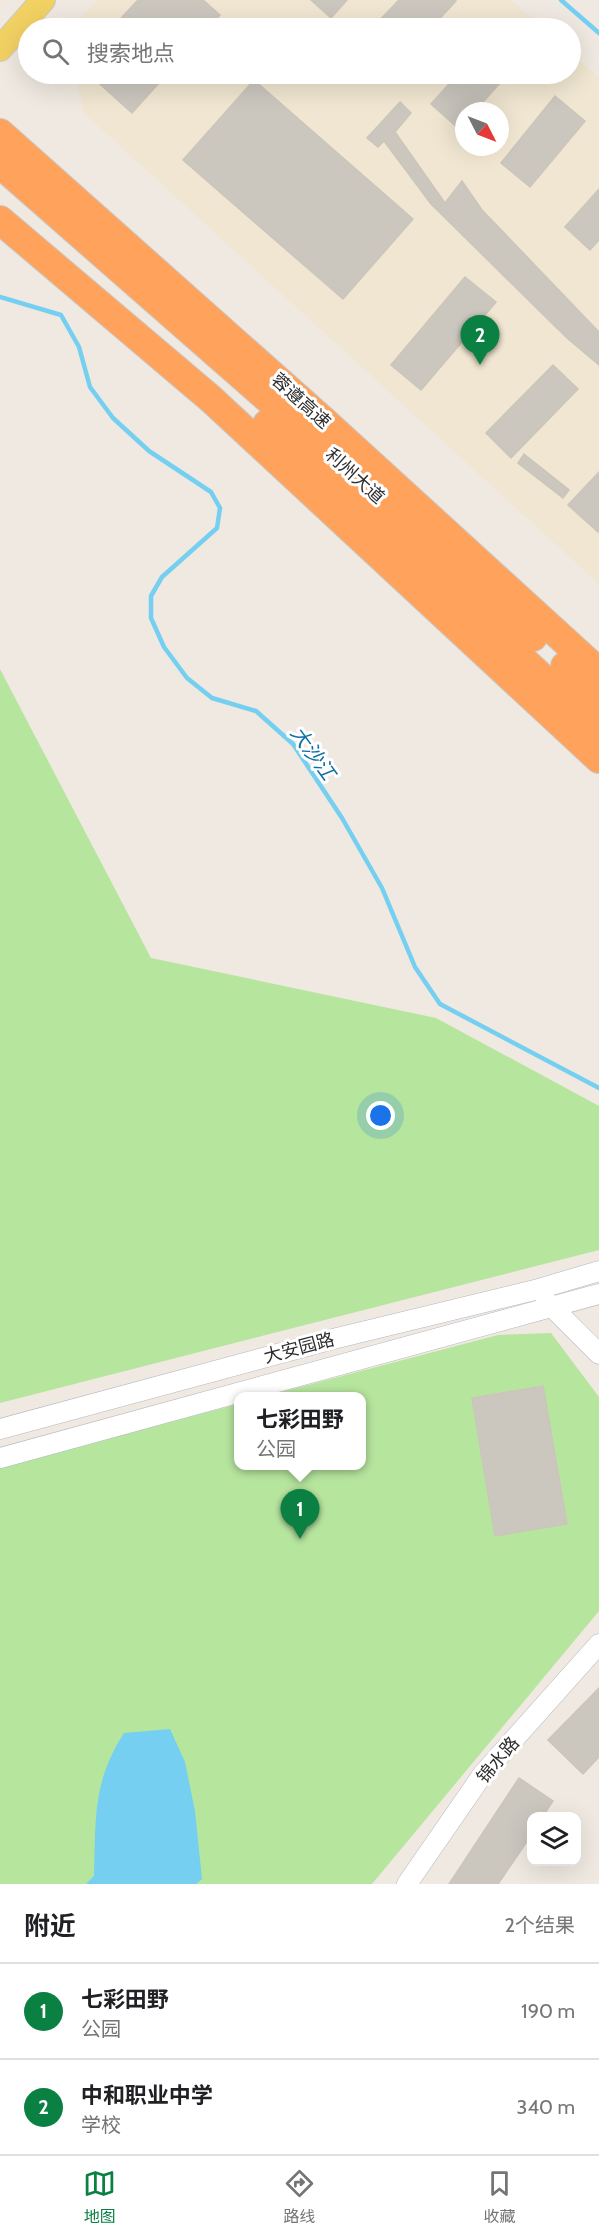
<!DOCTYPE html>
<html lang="zh">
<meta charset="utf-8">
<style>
:root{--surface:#fff;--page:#f6f6f6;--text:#202124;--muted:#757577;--line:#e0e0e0;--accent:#0b8043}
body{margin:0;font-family:Cabin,"Noto Sans SC",sans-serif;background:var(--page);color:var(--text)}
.controls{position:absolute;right:18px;bottom:18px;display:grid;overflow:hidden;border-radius:12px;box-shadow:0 6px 24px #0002}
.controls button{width:54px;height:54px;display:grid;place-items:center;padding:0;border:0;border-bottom:2px solid var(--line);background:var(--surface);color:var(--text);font:30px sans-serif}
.compass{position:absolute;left:455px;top:102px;width:54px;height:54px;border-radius:50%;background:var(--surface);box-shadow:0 6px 24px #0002;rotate:132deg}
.you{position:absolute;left:381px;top:1116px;width:21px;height:21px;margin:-15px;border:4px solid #fff;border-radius:50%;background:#1a73e8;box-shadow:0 0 0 9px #1a73e833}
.badge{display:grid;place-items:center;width:39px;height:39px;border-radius:50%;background:var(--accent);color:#fff;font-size:20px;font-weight:700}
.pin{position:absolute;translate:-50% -50px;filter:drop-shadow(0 2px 3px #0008)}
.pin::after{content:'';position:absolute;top:32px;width:21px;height:18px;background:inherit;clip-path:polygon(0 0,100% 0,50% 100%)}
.popup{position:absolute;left:234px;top:1392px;width:132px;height:78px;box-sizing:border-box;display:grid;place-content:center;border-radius:12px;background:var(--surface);filter:drop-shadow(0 2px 4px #0005);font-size:20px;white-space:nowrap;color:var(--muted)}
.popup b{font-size:22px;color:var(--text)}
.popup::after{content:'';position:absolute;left:50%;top:100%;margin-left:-12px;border:12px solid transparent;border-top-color:var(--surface)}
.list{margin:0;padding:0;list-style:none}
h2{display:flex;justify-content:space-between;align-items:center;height:78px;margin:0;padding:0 24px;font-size:26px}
h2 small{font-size:20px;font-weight:400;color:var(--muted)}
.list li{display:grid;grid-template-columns:39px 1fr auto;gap:18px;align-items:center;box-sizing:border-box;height:96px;padding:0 24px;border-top:2px solid var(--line)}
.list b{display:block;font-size:22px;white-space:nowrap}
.list p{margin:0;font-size:20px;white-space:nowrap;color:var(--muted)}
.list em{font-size:20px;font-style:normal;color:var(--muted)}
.icon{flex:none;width:33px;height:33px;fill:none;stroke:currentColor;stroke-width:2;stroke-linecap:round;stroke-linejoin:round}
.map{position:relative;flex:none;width:599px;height:1884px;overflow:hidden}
.search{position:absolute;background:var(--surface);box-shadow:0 6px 24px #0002;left:18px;right:18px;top:18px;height:66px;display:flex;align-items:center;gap:15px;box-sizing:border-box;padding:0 21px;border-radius:33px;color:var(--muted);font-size:22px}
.sheet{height:270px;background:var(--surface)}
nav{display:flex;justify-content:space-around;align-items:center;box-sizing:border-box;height:84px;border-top:2px solid var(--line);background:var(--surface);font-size:16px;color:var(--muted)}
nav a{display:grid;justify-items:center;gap:3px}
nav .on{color:var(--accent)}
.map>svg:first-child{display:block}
</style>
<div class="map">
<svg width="599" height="1884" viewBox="0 0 599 1884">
<rect width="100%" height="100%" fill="#efe9e1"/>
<g fill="#f0e6d1" fill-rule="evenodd">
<path d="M97,0H510L543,28H72Z"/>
<path d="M571,53L599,77V584L83,112L76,74H570ZM464,111H500V147H464Z"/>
</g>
<g fill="#b6e59e">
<path d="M0,669L151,958L436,1018L599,1106V1250L0,1403Z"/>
<path d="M551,1333L599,1397V1611L372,1884H0V1467L238,1404V1466H362V1396H266L498,1335Z"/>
</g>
<path fill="#75cff0" d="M170,1729L185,1762L195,1811L202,1879L196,1884H86L94,1876C96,1819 92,1783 124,1733Z"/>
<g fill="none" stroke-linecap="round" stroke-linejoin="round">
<g stroke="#75cff0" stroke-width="4.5">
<path d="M561,0L599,33"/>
<path d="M0,297L61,315L79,347L90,387L113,418L149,451L211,492L220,508L217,528L162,577L151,596V618L164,647L187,678L212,698L256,711L293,744L342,818L382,888L415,967L440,1004L599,1088"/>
</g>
</g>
<g fill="#cbc7bf" stroke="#cbc5ba" stroke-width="1.5">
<path d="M138,0H203L220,15L208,28H112Z"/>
<path d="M311,0H347L331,18Z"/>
<path d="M399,0H454L456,1L431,28H372Z"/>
<path d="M93,74H167L132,113L91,76Z"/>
<path d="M458,74H508L475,111H464V123L459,129L431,104Z"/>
<path d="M254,80L413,219L343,299L183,160Z"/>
<path d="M555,96L585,121L530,187L501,163Z"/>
<path d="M400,102L411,113L395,132L445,203L462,181L482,210L599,332V365L567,338L431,204L384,141L378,147L367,138Z"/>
<path d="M599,189V240L590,250L565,227Z"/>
<path d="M465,277L496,302L421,390L391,365Z"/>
<path d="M553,365L578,389L511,458L486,433Z"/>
<path d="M524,454L569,490L563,498L518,463Z"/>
<path d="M599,472V531L598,532L568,505Z"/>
<path d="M543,1386L567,1524L495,1536L472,1398Z"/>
<path d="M599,1688V1757L583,1774L548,1740Z"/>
<path d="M519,1778L553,1801L543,1816H532V1834L498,1884H449Z"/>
</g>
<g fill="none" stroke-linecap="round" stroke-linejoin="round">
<defs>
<g id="minor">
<path d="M546,1301L599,1354"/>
<path d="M0,1429L333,1339L535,1290L599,1271"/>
<path d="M0,1458L599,1294"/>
<path d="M407,1884L483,1774L599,1644"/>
</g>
<path id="major" d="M0,49L43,0"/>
<g id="highway">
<path d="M0,133L326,423L599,672"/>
<path d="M0,164L316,441L533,637"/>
<path d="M0,220L211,399L599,759"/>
<path d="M267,424L599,730"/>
<path d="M565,666L599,697"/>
</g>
</defs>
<use href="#minor" stroke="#b4b7c1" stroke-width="21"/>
<use href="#major" stroke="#c9c9c9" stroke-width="26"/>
<use href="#highway" stroke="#c9c9c9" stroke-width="30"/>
<use href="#minor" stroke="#fff" stroke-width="20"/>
<use href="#major" stroke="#f2d163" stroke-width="24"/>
<use href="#highway" stroke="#ffa35c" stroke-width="28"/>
</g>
<g text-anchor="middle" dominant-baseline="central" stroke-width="6" stroke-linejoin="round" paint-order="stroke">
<g font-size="18" fill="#2e2e2e" stroke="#fff">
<text transform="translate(301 401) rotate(42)">蓉遵高速</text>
<text transform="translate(355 476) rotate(42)">利州大道</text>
<text transform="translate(299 1348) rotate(-15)">大安园路</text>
<text transform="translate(498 1760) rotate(-50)">锦水路</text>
</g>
<g font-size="20" font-style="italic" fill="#0d6fa3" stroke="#fff">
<text transform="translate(313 753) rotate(54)">大沙江</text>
</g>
</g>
</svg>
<div class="controls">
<button><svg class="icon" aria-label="layers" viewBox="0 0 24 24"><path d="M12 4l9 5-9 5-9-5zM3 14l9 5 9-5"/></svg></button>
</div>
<svg class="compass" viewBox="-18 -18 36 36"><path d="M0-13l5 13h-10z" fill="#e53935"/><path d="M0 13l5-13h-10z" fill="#757577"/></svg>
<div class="you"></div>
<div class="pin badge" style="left:300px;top:1539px">1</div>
<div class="popup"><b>七彩田野</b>公园</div>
<div class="pin badge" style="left:480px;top:365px">2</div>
<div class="search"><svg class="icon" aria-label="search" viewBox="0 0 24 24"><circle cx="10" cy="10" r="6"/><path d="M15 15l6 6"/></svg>搜索地点</div>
</div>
<section class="sheet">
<h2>附近<small>2个结果</small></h2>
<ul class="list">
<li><span class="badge">1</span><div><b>七彩田野</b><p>公园</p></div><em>190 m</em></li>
<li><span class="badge">2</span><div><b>中和职业中学</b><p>学校</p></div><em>340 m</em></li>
</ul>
</section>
<nav>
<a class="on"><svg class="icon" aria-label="map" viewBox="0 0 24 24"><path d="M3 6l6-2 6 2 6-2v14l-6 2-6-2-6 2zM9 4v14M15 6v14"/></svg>地图</a>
<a><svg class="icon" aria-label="directions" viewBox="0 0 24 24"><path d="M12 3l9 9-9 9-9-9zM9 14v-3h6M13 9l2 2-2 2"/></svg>路线</a>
<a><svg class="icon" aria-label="saved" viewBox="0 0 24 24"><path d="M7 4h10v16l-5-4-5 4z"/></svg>收藏</a>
</nav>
